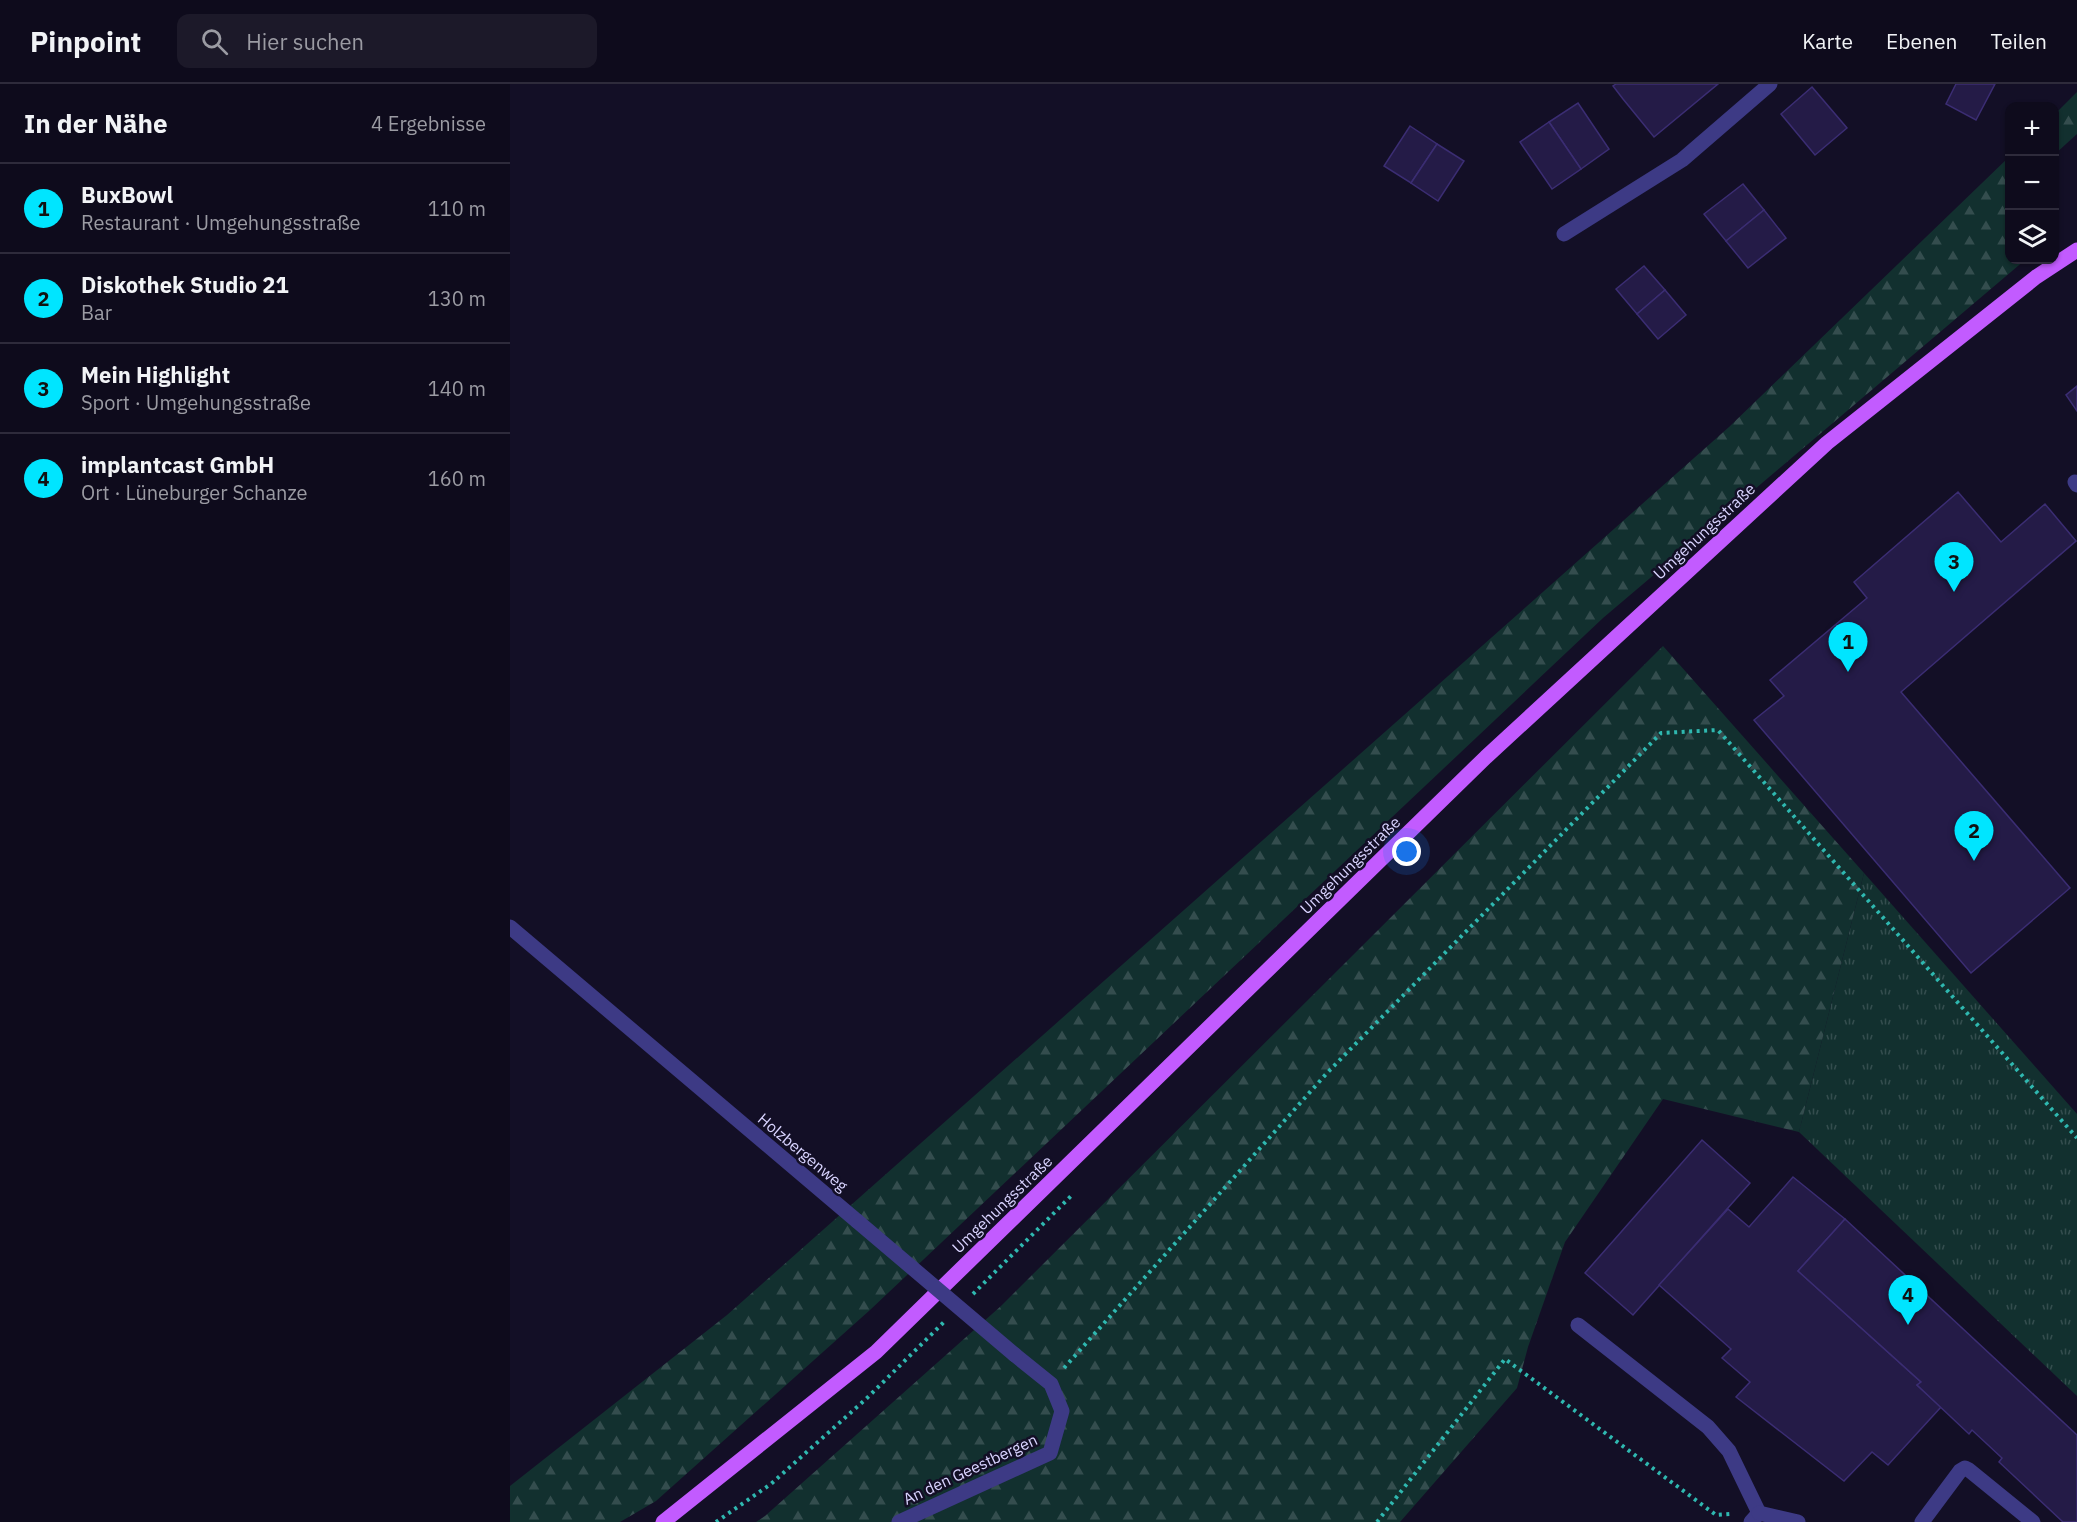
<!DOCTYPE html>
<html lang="de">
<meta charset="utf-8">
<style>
:root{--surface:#0e0b1c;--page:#1c1929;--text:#f1f3f6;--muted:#9b9ba3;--line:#2e2b3b;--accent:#00e5ff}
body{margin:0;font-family:"IBM Plex Sans",sans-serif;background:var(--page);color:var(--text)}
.controls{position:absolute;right:18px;top:18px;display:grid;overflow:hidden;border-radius:12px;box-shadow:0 2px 4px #0004}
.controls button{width:54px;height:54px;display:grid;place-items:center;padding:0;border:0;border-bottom:2px solid var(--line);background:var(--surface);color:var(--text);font:30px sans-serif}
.you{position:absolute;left:897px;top:768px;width:21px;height:21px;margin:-15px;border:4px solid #fff;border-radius:50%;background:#1a73e8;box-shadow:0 0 0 9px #1a73e833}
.badge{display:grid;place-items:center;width:39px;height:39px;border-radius:50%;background:var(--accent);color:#111;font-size:20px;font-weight:700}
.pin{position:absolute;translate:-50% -50px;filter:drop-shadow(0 2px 3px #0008)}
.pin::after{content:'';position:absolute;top:32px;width:21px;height:18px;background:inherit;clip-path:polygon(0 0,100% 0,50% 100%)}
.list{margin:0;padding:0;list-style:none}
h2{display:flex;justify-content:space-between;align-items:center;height:78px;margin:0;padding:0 24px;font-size:26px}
h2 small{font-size:20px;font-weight:400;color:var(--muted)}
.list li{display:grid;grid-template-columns:39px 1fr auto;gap:18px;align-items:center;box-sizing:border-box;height:90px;padding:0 24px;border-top:2px solid var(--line)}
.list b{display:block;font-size:22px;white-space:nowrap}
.list p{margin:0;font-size:20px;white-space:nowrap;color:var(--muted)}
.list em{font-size:20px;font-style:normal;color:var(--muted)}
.icon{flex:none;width:33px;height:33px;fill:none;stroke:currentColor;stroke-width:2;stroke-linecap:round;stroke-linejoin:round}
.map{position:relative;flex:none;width:1567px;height:1438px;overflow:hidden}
header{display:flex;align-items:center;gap:36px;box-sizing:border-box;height:84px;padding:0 30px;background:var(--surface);border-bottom:2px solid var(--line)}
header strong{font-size:28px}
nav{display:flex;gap:33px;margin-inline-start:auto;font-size:21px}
.search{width:420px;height:54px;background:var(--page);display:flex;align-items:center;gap:15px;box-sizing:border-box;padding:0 21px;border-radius:12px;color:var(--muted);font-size:22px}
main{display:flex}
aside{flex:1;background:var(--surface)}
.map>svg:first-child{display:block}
</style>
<header>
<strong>Pinpoint</strong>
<div class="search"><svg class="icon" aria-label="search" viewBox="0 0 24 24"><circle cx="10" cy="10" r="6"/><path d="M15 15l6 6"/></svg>Hier suchen</div>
<nav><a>Karte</a><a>Ebenen</a><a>Teilen</a></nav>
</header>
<main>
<aside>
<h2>In der Nähe<small>4 Ergebnisse</small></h2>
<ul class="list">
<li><span class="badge">1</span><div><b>BuxBowl</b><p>Restaurant · Umgehungsstraße</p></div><em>110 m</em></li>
<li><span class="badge">2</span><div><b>Diskothek Studio 21</b><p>Bar</p></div><em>130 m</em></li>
<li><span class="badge">3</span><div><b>Mein Highlight</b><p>Sport · Umgehungsstraße</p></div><em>140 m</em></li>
<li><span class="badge">4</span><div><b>implantcast GmbH</b><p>Ort · Lüneburger Schanze</p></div><em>160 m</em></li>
</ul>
</aside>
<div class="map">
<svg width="1567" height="1438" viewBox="0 0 1567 1438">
<defs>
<pattern id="grass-tufts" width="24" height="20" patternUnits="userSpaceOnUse" patternTransform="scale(1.5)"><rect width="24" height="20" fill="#12302f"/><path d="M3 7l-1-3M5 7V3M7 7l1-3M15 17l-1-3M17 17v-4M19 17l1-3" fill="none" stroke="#344d4e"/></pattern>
<pattern id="forest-firs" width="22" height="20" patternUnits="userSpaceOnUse" patternTransform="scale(1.5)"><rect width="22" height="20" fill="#12302f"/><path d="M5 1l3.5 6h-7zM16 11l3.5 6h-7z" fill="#344d4e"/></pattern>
</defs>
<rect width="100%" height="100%" fill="#130f26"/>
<path fill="url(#grass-tufts)" d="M1354,789L1567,1030V1312L1289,1048Z"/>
<g fill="url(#forest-firs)">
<path d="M1567,8V50L1545,70V30Z"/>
<path d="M1499,73L1500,176H1515L1093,534L360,1226L146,1417L110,1438H0V1402L217,1231L1219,343Z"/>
<path d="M1153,562L1354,789L1289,1048L1153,1015L1055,1158L1018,1263L1007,1304L890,1438H246L255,1432L491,1222Z"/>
</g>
<g fill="#241b47" stroke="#3b2d73" stroke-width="1.5">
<path d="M1106,0H1208L1144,53L1113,15L1103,2Z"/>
<path d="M1446,0H1485L1466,36L1436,20Z"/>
<path d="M1302,3L1337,44L1305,71L1271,30Z"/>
<path d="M1068,19L1099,65L1071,85L1039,38Z"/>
<path d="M1039,38L1071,85L1042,105L1010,58Z"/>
<path d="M900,42L927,60L901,99L874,82Z"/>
<path d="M927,60L954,77L928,117L901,99Z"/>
<path d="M1233,100L1254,126L1216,157L1194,130Z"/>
<path d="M1254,126L1276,154L1238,184L1216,157Z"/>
<path d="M1134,182L1155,206L1127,230L1106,205Z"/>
<path d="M1155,206L1176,231L1148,255L1127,230Z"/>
<path d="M1567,302V327L1556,311Z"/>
<path d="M1448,408L1491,458L1535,420L1566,457L1391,608L1560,804L1461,889L1244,636L1274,612L1260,596L1357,514L1344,498Z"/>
<path d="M1192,1056L1240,1099L1123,1231L1075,1189Z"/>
<path d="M1283,1093L1335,1135L1288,1187L1411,1298L1407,1301L1431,1323L1378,1381L1362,1368L1334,1397L1226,1313L1240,1298L1212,1274L1221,1265L1149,1201L1218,1125L1239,1143Z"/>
<path d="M1335,1135L1567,1351V1438H1553L1489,1378L1492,1374L1462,1346L1459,1350L1407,1301L1411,1298L1288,1187Z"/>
</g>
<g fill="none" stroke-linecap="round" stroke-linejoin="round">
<g stroke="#2fb8b0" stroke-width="4" stroke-dasharray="3 4.5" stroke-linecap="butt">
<path d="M463,1210L562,1111"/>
<path d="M554,1284L817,989L1151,649L1208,646L1567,1054"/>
<path d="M206,1438L261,1400L356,1315L434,1238"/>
<path d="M867,1438L995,1275L1206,1431L1221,1430"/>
</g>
<g stroke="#3d3a85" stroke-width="15">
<path d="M1054,150L1172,76L1260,0"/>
<path d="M1565,398L1567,401"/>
<path d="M1068,1241L1198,1343L1219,1367L1249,1429L1241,1438"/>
<path d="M1412,1438L1450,1387L1455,1384L1459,1386L1523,1438"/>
</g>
<g stroke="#3d3a85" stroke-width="15">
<path d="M0,843L347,1137"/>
<path d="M1249,1429L1288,1438"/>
<path d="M389,1438L540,1369L552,1327L541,1300L505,1271"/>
</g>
<path stroke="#c25bff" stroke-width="15" d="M153,1438L366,1268L976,673L1317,359L1526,193L1567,166"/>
<path stroke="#3d3a85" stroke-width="15" d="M347,1137L505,1271"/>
</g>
<g text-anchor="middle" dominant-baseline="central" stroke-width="5" stroke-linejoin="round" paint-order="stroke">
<g font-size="16" fill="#d9d4ff" stroke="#130f26">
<text transform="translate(1194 447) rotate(-43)">Umgehungsstraße</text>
<text transform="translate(840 781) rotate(-44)">Umgehungsstraße</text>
<text transform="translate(293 1068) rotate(40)">Holzbergenweg</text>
<text transform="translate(492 1120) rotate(-44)">Umgehungsstraße</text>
<text transform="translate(460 1385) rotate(-25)">An den Geestbergen</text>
</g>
</g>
</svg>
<div class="controls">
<button>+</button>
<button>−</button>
<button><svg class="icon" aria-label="layers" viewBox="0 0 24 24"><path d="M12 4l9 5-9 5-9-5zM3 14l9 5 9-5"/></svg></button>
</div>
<div class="you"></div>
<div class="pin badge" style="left:1338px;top:588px">1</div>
<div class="pin badge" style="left:1464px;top:777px">2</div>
<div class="pin badge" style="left:1444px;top:508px">3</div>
<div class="pin badge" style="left:1398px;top:1241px">4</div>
</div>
</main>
